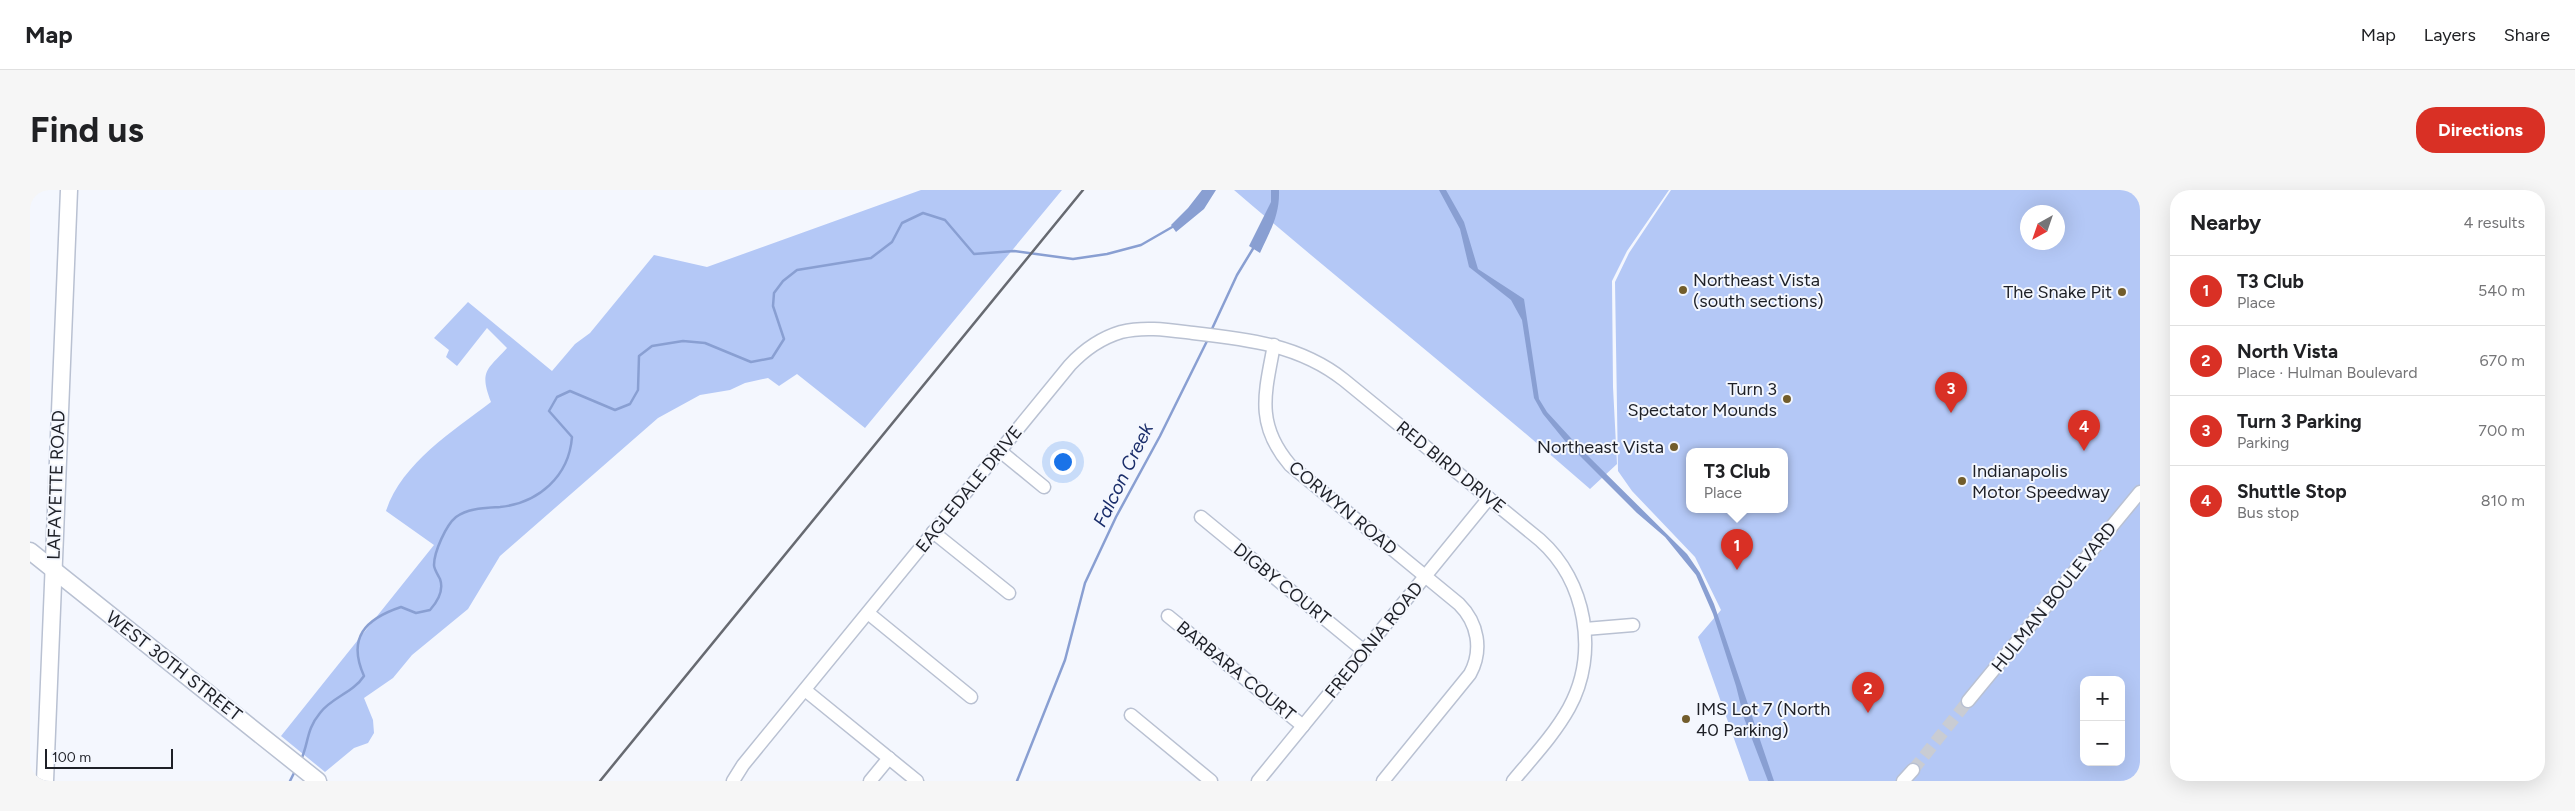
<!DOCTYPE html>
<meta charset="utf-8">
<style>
:root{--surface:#fff;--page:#f6f6f6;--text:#202124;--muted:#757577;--line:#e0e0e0;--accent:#d93025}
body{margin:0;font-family:Figtree,sans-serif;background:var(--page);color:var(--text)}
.controls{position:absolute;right:15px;bottom:15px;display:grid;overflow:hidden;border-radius:10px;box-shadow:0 5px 20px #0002}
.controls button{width:45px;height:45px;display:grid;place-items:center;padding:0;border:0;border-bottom:1px solid var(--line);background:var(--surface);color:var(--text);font:25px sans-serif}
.compass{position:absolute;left:1990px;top:15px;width:45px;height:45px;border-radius:50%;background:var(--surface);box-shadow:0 5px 20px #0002;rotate:220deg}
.scale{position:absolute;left:15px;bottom:12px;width:128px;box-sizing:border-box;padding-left:5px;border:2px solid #1e2027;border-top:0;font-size:14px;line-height:18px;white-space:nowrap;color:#1e2027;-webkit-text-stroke:4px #f4f7fe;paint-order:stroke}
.you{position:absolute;left:1032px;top:271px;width:18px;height:18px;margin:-12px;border:4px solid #fff;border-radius:50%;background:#1a73e8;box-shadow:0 0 0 8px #1a73e833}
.badge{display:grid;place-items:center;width:32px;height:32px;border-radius:50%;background:var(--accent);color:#fff;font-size:16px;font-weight:700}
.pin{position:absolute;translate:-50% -41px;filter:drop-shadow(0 1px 2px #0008)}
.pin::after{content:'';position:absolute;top:26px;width:18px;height:15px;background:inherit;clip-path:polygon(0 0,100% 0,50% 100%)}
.popup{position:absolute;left:1656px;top:258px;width:102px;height:65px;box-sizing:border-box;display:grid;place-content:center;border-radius:10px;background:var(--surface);filter:drop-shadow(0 1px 4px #0005);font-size:16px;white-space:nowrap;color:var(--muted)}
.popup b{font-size:19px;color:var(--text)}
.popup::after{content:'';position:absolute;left:50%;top:100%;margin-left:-10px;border:10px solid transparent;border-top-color:var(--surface)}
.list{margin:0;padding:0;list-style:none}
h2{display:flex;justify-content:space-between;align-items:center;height:65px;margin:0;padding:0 20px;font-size:21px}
h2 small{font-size:16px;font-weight:400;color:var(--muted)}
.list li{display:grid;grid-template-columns:32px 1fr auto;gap:15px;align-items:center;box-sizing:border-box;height:70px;padding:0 20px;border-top:1px solid var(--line)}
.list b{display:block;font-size:19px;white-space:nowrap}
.list p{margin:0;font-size:16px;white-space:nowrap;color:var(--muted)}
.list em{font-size:16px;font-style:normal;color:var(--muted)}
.map{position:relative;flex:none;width:2110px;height:591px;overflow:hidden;border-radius:20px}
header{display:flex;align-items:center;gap:30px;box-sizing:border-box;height:70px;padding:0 25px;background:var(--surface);border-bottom:1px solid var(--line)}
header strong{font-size:24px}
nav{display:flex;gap:28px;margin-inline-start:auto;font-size:18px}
.intro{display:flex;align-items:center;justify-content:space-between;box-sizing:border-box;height:120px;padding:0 30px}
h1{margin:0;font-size:35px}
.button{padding:12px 22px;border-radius:20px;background:var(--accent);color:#fff;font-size:18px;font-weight:700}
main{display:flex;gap:30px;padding:0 30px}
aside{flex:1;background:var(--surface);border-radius:20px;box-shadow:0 5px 20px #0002}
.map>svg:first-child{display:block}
</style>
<header>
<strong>Map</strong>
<nav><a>Map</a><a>Layers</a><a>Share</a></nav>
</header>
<div class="intro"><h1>Find us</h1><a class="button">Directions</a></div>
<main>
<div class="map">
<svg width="2110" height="591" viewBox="0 0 2110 591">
<rect width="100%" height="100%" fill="#f4f7fe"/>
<g fill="#b4c8f6" fill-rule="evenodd">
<path d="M891,0H1032L835,238L767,184L749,196L738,188L715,193L700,200L670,205L628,228L470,366L438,419L382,465L363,488L334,508L343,530L344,543L338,553L324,558L295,582L251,546L404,355L356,321C371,274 423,241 461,212C449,181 457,180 477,158L457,138L427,176L416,167L419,160L404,148L438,112L522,181L545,154L560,143L624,65L677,77Z"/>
<path d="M1204,0H1639L1597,61L1582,91L1583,197L1587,274L1560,299C1443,197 1322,101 1204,0Z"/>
<path d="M1641,0H2110V591H1719L1668,447L1691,420L1665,367L1602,301L1588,281L1585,92L1599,63ZM1998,22H2028V52H1998ZM1660,261H1754V319H1660ZM2054,490H2091V572H2054Z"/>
</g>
<g fill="#899fd2">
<path d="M1172,0H1186L1174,19L1146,42L1141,35L1158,18Z"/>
<path d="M1241,0H1249C1250,25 1240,41 1230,63L1219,56L1241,12Z"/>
<path d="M1409,0H1416L1434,32L1448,79L1494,109L1509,209L1517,222L1551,259L1657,364L1670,383L1684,414L1744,591H1738L1714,528L1706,496L1683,424L1666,385L1635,347L1607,323L1535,251L1513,224L1504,208L1492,130L1481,110L1439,77L1430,39Z"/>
</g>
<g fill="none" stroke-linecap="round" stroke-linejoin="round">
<g stroke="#899fd2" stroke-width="2.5">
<path d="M1181,141L1207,85L1224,57"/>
<path d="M271,570C279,552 276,540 290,523C302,507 323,503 334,486C317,448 335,429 371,417L386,423L400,420C407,412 414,400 410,389C408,385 404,379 404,375C404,362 416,335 426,327C438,318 455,318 470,317C509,313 539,286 542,247L519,221L527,207L540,201L585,220L600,214L608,200L609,166L622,156L653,151L675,153L721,172L742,168L754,149L743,116L744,103L753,91L767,80L841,68L862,52L872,33L893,23L915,30L944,64L984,61L1043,69L1077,64L1111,55L1144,36"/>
<path d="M260,591L265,581"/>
<path d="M987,591L1035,470L1055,393L1086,327L1130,246L1178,149"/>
</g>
<path stroke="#c9ccd3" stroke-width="12" stroke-dasharray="12 6" stroke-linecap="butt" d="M1883,580L1938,511"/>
<defs>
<g id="minor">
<path d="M1244,155C1235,203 1225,234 1260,275L1429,414C1448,433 1453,460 1440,484L1353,591"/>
<path d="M970,261L1014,297"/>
<path d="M1171,327L1334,461"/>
<path d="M903,342L979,403"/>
<path d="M838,423L941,507"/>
<path d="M1138,426L1273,536"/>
<path d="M1555,439L1603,435"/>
<path d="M775,500L887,591"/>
<path d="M1938,511L2110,302"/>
<path d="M1101,525L1181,591"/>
<path d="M703,591L713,575L1040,175C1054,160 1071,148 1091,142C1115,136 1139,140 1163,143C1217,149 1270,155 1314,190L1510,350C1556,391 1569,463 1539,518C1524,545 1502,568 1483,591"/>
<path d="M840,591L859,568"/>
<path d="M1228,591L1459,308"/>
<path d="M1873,591L1883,580"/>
</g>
<g id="major">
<path d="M0,361L288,591"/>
<path d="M15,591L39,0"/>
</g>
</defs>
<use href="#minor" stroke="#b9c1d2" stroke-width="15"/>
<use href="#major" stroke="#b9c1d2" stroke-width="19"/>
<use href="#minor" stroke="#fff" stroke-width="12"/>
<use href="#major" stroke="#fff" stroke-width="16"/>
<path stroke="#676a71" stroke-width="2.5" d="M570,591L1053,0"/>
</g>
<g fill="#725d2c" stroke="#f4f7fe" stroke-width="2">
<circle cx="1653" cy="100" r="5"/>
<circle cx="2092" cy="102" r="5"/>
<circle cx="1757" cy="209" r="5"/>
<circle cx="1644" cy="257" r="5"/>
<circle cx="1932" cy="291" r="5"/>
<circle cx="1656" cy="529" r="5"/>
</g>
<g text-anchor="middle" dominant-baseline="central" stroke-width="4" stroke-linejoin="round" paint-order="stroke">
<g font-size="18" fill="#1e2027" stroke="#f4f7fe" text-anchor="start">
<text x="1663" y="90">Northeast Vista<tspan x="1663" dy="21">(south sections)</tspan></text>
<text x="2082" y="102" text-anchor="end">The Snake Pit</text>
<text x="1747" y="199" text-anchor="end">Turn 3<tspan x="1747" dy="21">Spectator Mounds</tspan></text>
<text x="1634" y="257" text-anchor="end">Northeast Vista</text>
<text x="1942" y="281">Indianapolis<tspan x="1942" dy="21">Motor Speedway</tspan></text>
<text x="1666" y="519">IMS Lot 7 (North<tspan x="1666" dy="21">40 Parking)</tspan></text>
</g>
<g font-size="18" fill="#1e2027" stroke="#f4f7fe">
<text transform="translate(1421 277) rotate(39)">RED BIRD DRIVE</text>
<text transform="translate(26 295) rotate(-88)">LAFAYETTE ROAD</text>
<text transform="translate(939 299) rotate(-51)">EAGLEDALE DRIVE</text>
<text transform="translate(1313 318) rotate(40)">CORWYN ROAD</text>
<text transform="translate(1252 394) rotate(39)">DIGBY COURT</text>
<text transform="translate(2024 407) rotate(-51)">HULMAN BOULEVARD</text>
<text transform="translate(1344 450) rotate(-51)">FREDONIA ROAD</text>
<text transform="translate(144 476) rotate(38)">WEST 30TH STREET</text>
<text transform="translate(1206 481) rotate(39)">BARBARA COURT</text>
</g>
<g font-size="19" font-style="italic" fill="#1a2d6a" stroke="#f4f7fe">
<text transform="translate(1093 285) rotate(-64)">Falcon Creek</text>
</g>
</g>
</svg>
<div class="controls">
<button>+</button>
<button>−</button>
</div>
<svg class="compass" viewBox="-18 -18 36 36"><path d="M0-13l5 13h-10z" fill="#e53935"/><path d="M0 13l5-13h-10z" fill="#757577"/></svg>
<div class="scale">100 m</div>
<div class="you"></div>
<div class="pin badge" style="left:1707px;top:380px">1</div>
<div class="popup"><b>T3 Club</b>Place</div>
<div class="pin badge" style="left:1838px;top:523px">2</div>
<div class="pin badge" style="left:1921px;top:223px">3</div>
<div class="pin badge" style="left:2054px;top:261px">4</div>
</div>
<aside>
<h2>Nearby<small>4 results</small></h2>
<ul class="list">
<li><span class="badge">1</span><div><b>T3 Club</b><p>Place</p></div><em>540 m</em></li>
<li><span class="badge">2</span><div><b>North Vista</b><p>Place · Hulman Boulevard</p></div><em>670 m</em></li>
<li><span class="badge">3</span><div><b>Turn 3 Parking</b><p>Parking</p></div><em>700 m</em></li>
<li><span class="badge">4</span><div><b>Shuttle Stop</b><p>Bus stop</p></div><em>810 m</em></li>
</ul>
</aside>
</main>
